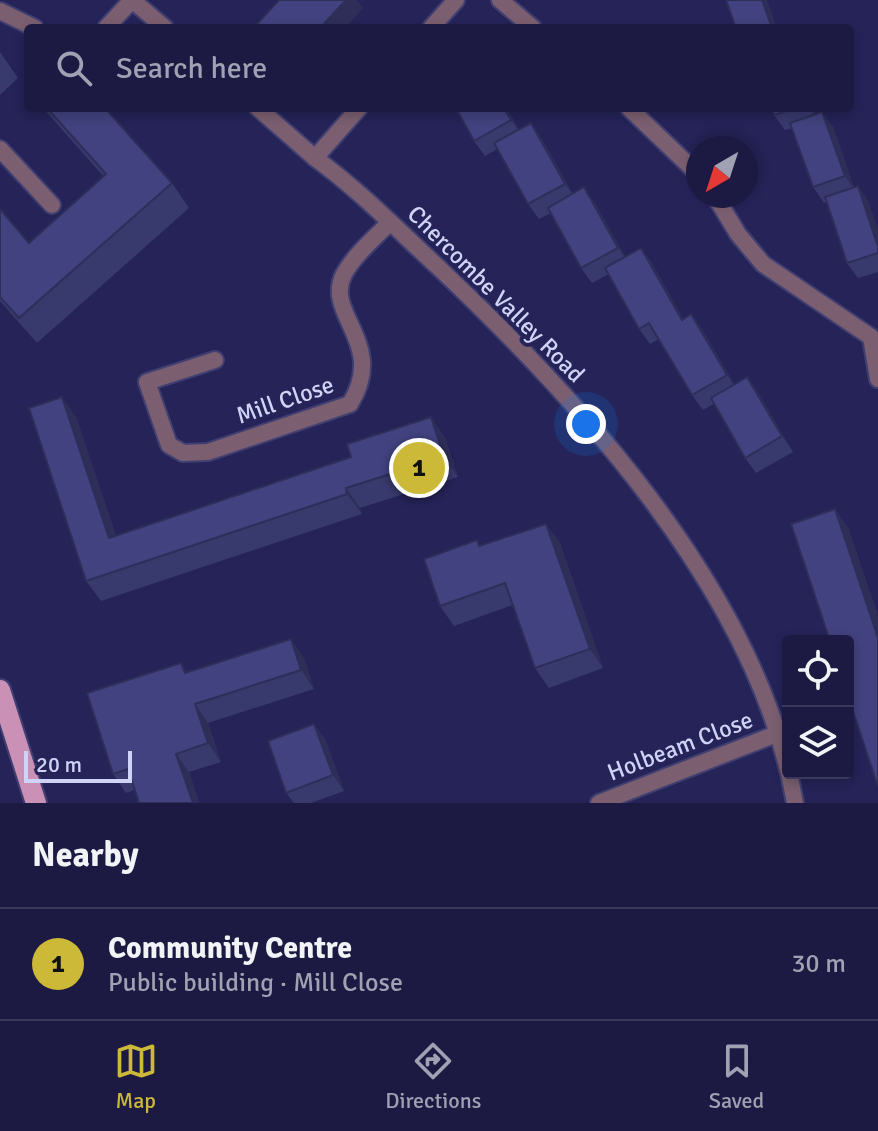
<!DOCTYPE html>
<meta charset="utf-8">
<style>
:root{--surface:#1c1a42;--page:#252349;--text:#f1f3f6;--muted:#a0a1b2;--line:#3a385b;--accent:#cdb938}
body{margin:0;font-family:Signika,sans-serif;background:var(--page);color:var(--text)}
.controls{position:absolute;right:24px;bottom:24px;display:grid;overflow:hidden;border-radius:8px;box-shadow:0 4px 12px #0003}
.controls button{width:72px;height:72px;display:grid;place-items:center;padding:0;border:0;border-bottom:2px solid var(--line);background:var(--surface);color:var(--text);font:40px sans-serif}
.compass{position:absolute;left:686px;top:136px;width:72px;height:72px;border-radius:50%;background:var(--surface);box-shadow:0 4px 12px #0003;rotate:219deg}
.scale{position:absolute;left:24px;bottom:20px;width:108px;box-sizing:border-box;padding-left:8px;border:4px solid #cfd3f5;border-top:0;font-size:22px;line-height:28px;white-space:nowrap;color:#cfd3f5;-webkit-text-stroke:6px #252358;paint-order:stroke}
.you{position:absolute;left:586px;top:424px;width:28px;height:28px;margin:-20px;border:6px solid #fff;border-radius:50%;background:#1a73e8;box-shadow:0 0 0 12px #1a73e833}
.badge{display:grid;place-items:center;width:52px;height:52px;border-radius:50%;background:var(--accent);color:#111;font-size:26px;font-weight:700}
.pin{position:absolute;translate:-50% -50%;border:4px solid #fff;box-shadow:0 2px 8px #0006}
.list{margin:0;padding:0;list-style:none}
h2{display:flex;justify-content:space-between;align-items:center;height:104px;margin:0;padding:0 32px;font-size:34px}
h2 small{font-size:26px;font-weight:400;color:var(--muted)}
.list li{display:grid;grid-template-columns:52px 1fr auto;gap:24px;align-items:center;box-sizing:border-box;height:112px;padding:0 32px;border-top:2px solid var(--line)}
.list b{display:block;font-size:30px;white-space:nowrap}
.list p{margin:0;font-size:26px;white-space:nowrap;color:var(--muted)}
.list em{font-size:26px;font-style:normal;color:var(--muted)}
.icon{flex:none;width:44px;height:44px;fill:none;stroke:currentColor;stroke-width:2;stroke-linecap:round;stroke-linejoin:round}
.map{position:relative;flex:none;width:878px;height:803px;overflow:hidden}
.search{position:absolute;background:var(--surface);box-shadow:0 4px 12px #0003;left:24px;right:24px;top:24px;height:88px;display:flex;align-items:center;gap:20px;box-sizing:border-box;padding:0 28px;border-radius:8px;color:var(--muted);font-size:30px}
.sheet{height:216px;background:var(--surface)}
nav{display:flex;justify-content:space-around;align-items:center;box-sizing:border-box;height:112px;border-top:2px solid var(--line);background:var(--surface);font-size:22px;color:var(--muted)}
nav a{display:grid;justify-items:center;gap:4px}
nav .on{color:var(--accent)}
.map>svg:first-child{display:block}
</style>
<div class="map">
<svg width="878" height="803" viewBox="0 0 878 803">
<rect width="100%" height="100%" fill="#252358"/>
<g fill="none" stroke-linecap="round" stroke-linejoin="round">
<defs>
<g id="street">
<path d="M132,0L165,28"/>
<path d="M500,0L533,28"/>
<path d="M0,11L35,28"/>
<path d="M106,28L132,0"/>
<path d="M431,28L456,0"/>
<path d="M258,108L315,158L359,108"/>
<path d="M629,108L698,174"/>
<path d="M0,149L52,205"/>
<path d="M315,158C359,190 398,230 438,267C578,399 742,578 788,770"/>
<path d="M715,196L738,234L763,264L871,337L878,379"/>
<path d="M215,360L147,382L169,445L183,453L208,452L350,404C388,343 323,314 344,274C355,254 375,238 390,222"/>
<path d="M789,773L795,803"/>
<path d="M599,803L779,733"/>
</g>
<path id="primary" d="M0,690L36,803"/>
</defs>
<use href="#street" stroke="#403f71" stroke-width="20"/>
<use href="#primary" stroke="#403f71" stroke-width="24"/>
<use href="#street" stroke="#7b5f71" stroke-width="16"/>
<use href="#primary" stroke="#ca90b6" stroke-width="20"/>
</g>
<g fill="#38396d">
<path d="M0,52L18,78L0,95Z"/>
<path d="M43,108H105L172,183L189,208L37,343L0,301V209L29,243L104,177Z"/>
<path d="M456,108H507L519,130L542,139L573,194L595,203L625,257L641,248L652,263L683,319L691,314L702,329L734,384L747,377L758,392L793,452L756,473L745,458L714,404L703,410L692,395L659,339L650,344L639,329L609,274L592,283L581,268L551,213L539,219L528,204L497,149L485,156L474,141Z"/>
<path d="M772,108H813L815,114L833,127L854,187L858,186L868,201L878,230V272L858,278L847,263L826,202L824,203L813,187L792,128L785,130L774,115Z"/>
<path d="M76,417L116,536L445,437L458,477L360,508L362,514L101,601L86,581Z"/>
<path d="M546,524L560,543L603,668L549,688L535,668L513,605L454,626L440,606L481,546Z"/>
<path d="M304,658L314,689L208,723L221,762L189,772L199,803H139L135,790L126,793L113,774L188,672Z"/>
<path d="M325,739L344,791L311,803H294L286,793Z"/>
</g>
<g fill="#2e2e59">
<path d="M346,0H357L363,8L345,28H320Z"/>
<path d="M762,0H767L777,28H772Z"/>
<path d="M504,108H507L522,135L511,120Z"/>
<path d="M809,108H813L817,120Z"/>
<path d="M822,112L833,127L856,192L845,176Z"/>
<path d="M531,123L542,139L576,199L565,184Z"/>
<path d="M858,186L868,201L878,230V247Z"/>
<path d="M584,187L595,203L629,263L618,248Z"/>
<path d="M641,248L652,263L692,335L682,320Z"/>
<path d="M691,314L702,329L737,390L727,375Z"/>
<path d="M747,377L758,392L793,452L782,436Z"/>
<path d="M62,397L76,417L123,558L109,538Z"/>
<path d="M431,417L445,437L458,477L444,457Z"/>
<path d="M346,488L360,508L362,514L347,494Z"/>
<path d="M835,509L849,529L878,615V638Z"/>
<path d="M546,524L560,543L603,668L590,649Z"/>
<path d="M291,639L304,658L314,689L301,670Z"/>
<path d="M195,704L208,723L221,762L208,743Z"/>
<path d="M314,724L325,739L344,791L333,775Z"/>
<path d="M176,754L189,772L199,803H193Z"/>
</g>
<g fill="#41427f" stroke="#2e2e59" stroke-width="2">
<path d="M279,0H346L320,28H258L256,25Z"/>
<path d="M726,0H762L772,28H736Z"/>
<path d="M47,108H105L172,183L19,318L0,297V209L29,243L106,174Z"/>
<path d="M456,108H504L511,120L474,141Z"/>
<path d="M772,108H796L774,115Z"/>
<path d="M822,112L845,176L813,187L790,123Z"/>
<path d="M531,123L565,184L528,204L494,143Z"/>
<path d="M858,186L878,247V253L847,263L825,197Z"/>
<path d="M584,187L618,248L581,268L548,208Z"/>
<path d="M641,248L682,320L691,314L727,375L692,395L649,323L639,329L605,268Z"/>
<path d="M747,377L782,436L745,458L711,398Z"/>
<path d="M62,397L109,538L351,457L347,444L431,417L444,457L346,488L347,494L86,581L29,408Z"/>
<path d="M835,509L878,638V787L848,696V641H830L791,524Z"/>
<path d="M546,524L590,649L535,668L505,583L440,606L424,559L477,540L479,546Z"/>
<path d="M291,639L301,670L195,704L208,743L176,754L193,803H139L128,769L113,774L87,693L181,663L185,673Z"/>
<path d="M314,724L333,775L286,793L268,741Z"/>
</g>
<g text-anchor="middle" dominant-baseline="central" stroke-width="8" stroke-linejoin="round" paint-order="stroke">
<g font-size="24" fill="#cfd3f5" stroke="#252358">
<text transform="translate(496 294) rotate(45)">Chercombe Valley Road</text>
<text transform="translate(285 400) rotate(-19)">Mill Close</text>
<text transform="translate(680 746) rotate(-21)">Holbeam Close</text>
</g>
</g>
</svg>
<div class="controls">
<button><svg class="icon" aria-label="locate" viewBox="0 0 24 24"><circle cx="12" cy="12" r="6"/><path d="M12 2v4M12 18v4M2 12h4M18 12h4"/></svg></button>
<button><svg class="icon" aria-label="layers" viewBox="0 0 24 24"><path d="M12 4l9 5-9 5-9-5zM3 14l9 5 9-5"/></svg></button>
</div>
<svg class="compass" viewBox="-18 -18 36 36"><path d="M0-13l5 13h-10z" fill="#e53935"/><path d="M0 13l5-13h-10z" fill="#a0a1b2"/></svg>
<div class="scale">20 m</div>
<div class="you"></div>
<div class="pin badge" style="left:419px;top:468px">1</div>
<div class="search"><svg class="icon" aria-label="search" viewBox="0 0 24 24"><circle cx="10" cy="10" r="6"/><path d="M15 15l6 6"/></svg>Search here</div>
</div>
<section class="sheet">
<h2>Nearby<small></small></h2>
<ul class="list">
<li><span class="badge">1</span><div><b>Community Centre</b><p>Public building · Mill Close</p></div><em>30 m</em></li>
</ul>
</section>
<nav>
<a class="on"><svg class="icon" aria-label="map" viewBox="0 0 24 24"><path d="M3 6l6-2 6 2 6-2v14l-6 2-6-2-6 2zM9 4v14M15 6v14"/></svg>Map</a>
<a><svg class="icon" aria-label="directions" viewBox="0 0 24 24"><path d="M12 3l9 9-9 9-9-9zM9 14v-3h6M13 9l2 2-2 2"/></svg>Directions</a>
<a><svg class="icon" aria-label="saved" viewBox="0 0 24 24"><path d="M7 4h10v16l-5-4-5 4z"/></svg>Saved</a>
</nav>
